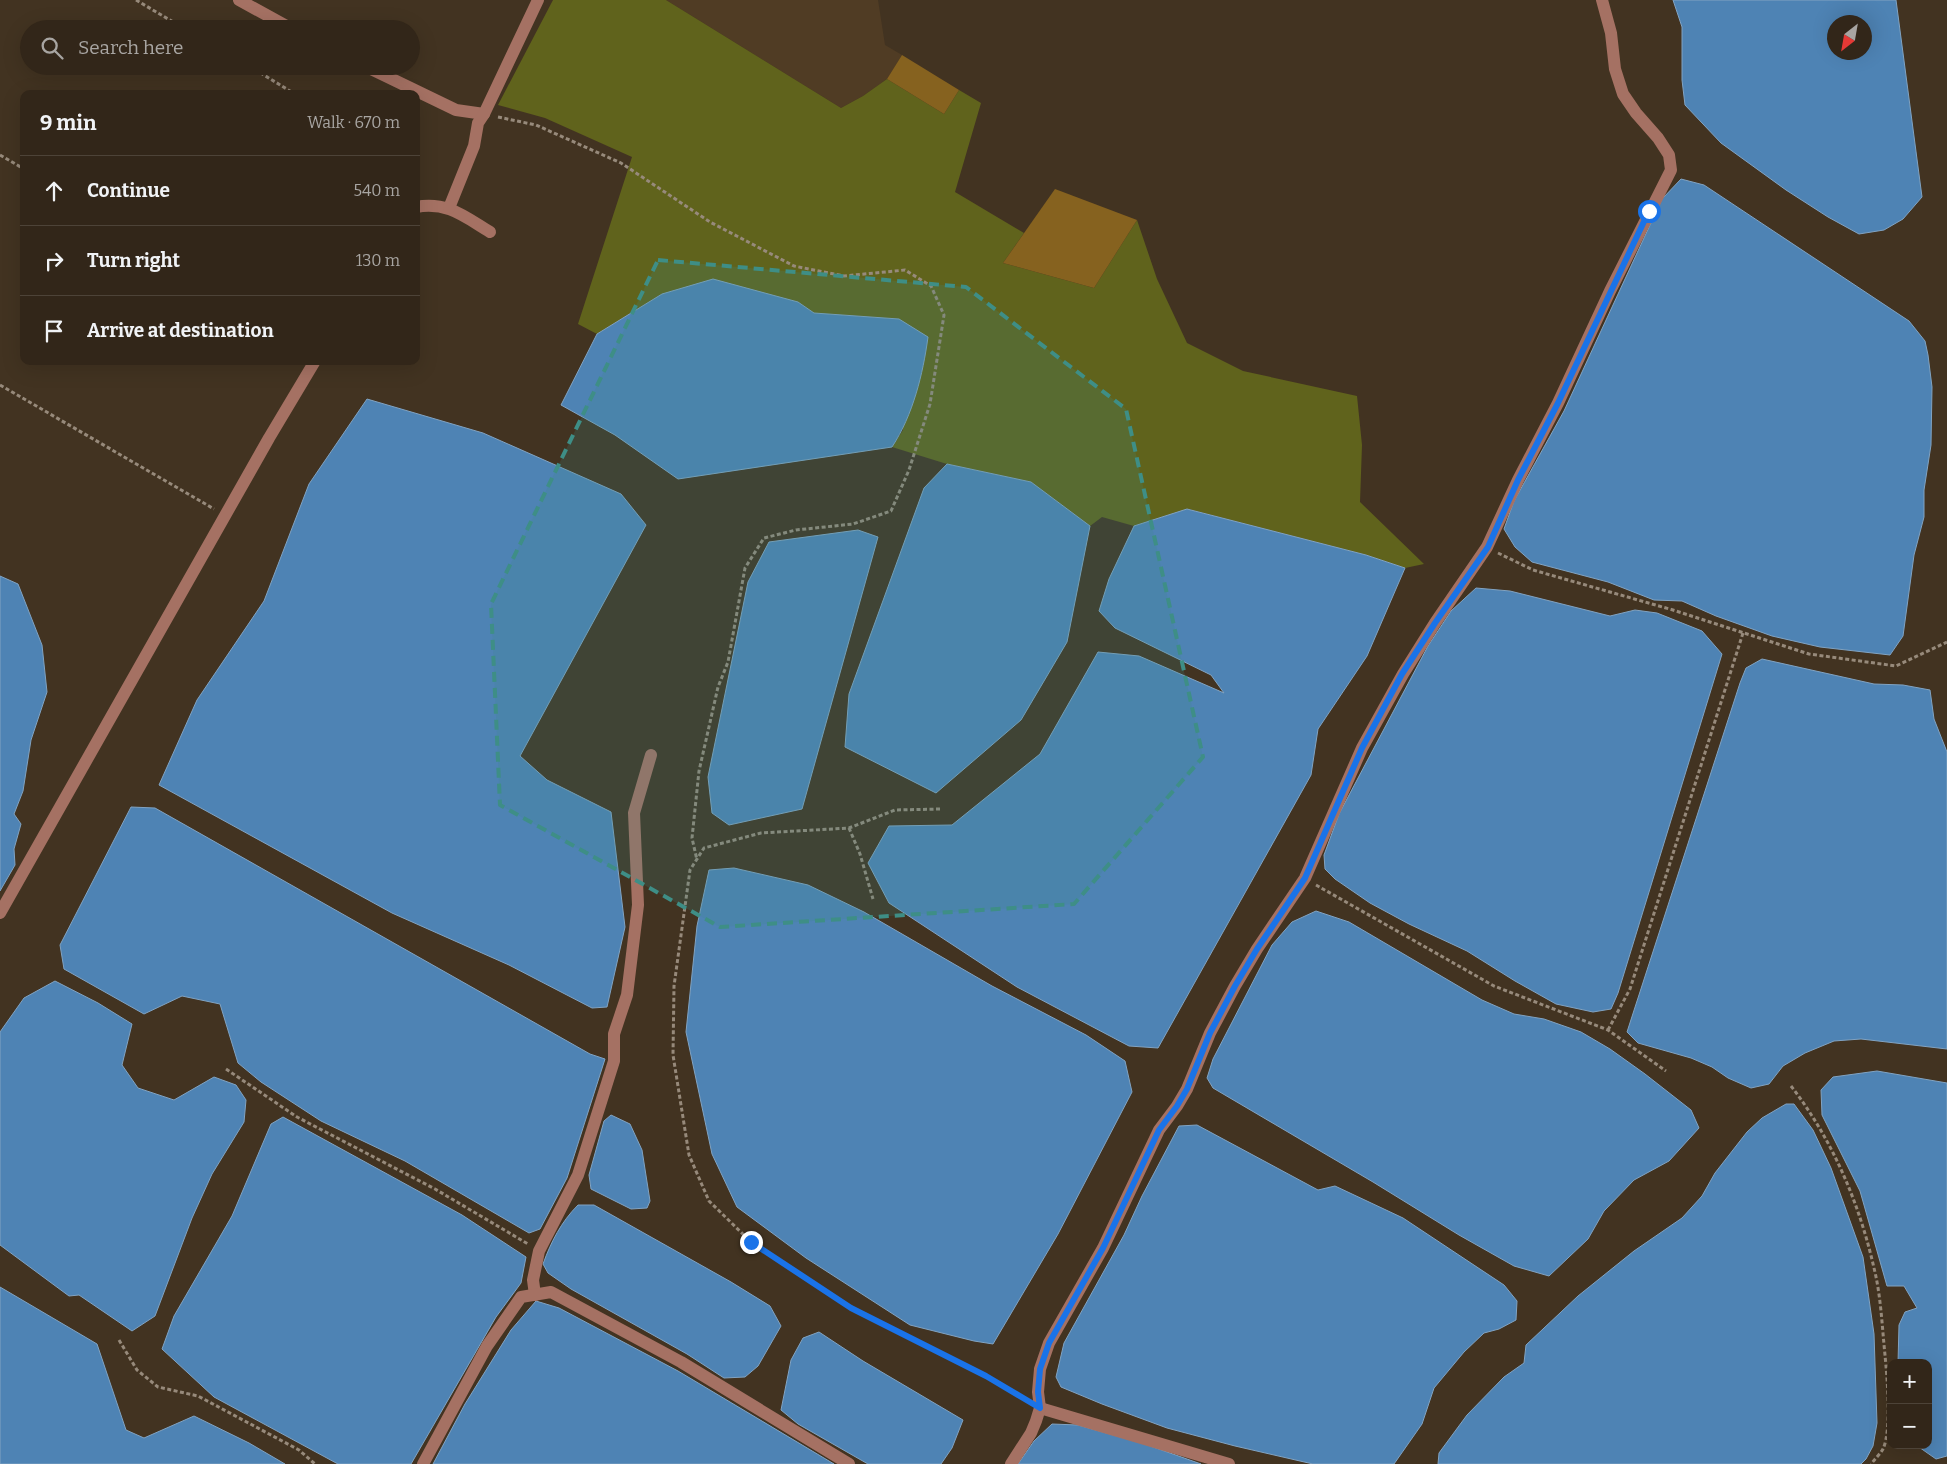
<!DOCTYPE html>
<meta charset="utf-8">
<style>
:root{--surface:#322619;--page:#3a2e22;--text:#f1f3f6;--muted:#a8a5a2;--line:#4d4338}
body{margin:0;font-family:Bitter,serif;background:var(--page);color:var(--text)}
.controls{position:absolute;right:15px;bottom:15px;display:grid;overflow:hidden;border-radius:10px;box-shadow:0 5px 20px #0002}
.controls button{width:45px;height:45px;display:grid;place-items:center;padding:0;border:0;border-bottom:1px solid var(--line);background:var(--surface);color:var(--text);font:25px sans-serif}
.compass{position:absolute;left:1827px;top:15px;width:45px;height:45px;border-radius:50%;background:var(--surface);box-shadow:0 5px 20px #0002;rotate:211deg}
.stop{position:absolute;width:15px;height:15px;margin:-11px;border:4px solid #1a73e8;border-radius:50%;background:#fff}
.stop.end{background:#1a73e8;border-color:#fff;box-shadow:0 1px 5px #0008}
.list{margin:0;padding:0;list-style:none}
h2{display:flex;justify-content:space-between;align-items:center;height:65px;margin:0;padding:0 20px;font-size:21px}
h2 small{font-size:16px;font-weight:400;color:var(--muted)}
.list li{display:grid;grid-template-columns:32px 1fr auto;gap:15px;align-items:center;box-sizing:border-box;height:70px;padding:0 20px;border-top:1px solid var(--line)}
.list b{display:block;font-size:19px;white-space:nowrap}
.list em{font-size:16px;font-style:normal;color:var(--muted)}
.icon{flex:none;width:28px;height:28px;fill:none;stroke:currentColor;stroke-width:2;stroke-linecap:round;stroke-linejoin:round}
.map{position:relative;flex:none;width:1947px;height:1464px;overflow:hidden}
.search{position:absolute;background:var(--surface);box-shadow:0 5px 20px #0002;left:20px;top:20px;width:400px;height:55px;display:flex;align-items:center;gap:12px;box-sizing:border-box;padding:0 18px;border-radius:28px;color:var(--muted);font-size:19px}
.panel{position:absolute;background:var(--surface);box-shadow:0 5px 20px #0002;left:20px;top:90px;width:400px;height:275px;border-radius:10px}
.map>svg:first-child{display:block}
</style>
<div class="map">
<svg width="1947" height="1464" viewBox="0 0 1947 1464">
<rect width="100%" height="100%" fill="#423321"/>
<path fill="#503c24" d="M666,0H878L885,45L902,55L887,79L863,96L841,108Z"/>
<path fill="#60631c" d="M553,0H666L841,108L863,96L887,79L944,114L959,90L981,103L955,192L1024,233L1003,263L1094,288L1137,220L1157,279L1187,343L1243,371L1357,396L1362,445L1360,502L1424,564L1405,568L1366,555L1188,509L1134,526L1102,517L1090,526L1031,482L947,464L892,447L903,430L899,319L814,313L798,302L662,294L597,334L578,324L632,157L545,118L498,105Z"/>
<g fill="#4e83b4" stroke="#81a3c2" fill-rule="evenodd">
<path d="M1673,0H1896L1922,197L1903,219L1884,230L1859,234L1828,217L1786,190L1721,143L1685,105L1682,80V27ZM1834,22H1864V52H1834Z"/>
<path d="M1681,179L1704,185L1909,321L1925,341L1928,355L1932,387L1931,445L1924,490V517L1914,555L1903,636L1890,655L1820,647L1772,636L1716,616L1682,601L1654,600L1608,582L1532,562L1515,547L1504,529L1514,501L1564,411L1662,199Z"/>
<path d="M713,279L798,302L814,313L899,319L928,337C923,374 913,415 892,447L678,479L615,435L561,405L597,334L662,294Z"/>
<path d="M367,399L483,433L621,494L646,525L520,756L547,780L611,812L625,927L607,1007L592,1008L509,965L392,913L159,785L197,700L264,601L309,484Z"/>
<path d="M947,464L1031,482L1090,526L1067,642L1021,720L936,793L845,747L849,694L924,488Z"/>
<path d="M1187,509L1366,555L1405,568L1367,656L1318,729L1311,775L1158,1048L1129,1046L1017,987L889,903L868,863L889,826L952,825L1040,754L1098,652L1139,656L1224,693L1211,675L1115,628L1099,611L1109,579L1134,526Z"/>
<path d="M858,530L878,537L802,809L729,825L712,813L708,777L748,582L769,542Z"/>
<path d="M0,576L18,584L42,645L47,692L31,740L23,791L14,814L21,824L14,849L15,865L0,891Z"/>
<path d="M1476,588L1510,591L1610,616L1635,610L1657,613L1702,631L1722,654L1618,993L1611,1009L1593,1012L1556,1004L1515,981L1467,951L1409,924L1370,903L1335,879L1325,869L1324,855L1339,814L1428,646L1451,611Z"/>
<path d="M1762,659L1874,684L1903,685L1930,690L1934,719L1947,752V1049L1861,1039L1834,1041L1805,1053L1783,1066L1769,1084L1751,1088L1728,1078L1712,1067L1691,1058L1638,1043L1627,1032L1740,683L1746,668Z"/>
<path d="M131,807L155,808L590,1054L605,1059L567,1178L540,1229L529,1233L405,1161L321,1121L261,1082L238,1063L220,1004L182,996L144,1014L64,969L60,945Z"/>
<path d="M734,868L808,885L864,912L992,986L1086,1035L1125,1061L1132,1092L1058,1234L993,1344L974,1341L910,1325L806,1258L737,1207L712,1154L686,1032L697,926L709,870Z"/>
<path d="M1316,911L1349,922L1482,1000L1514,1014L1544,1019L1581,1032L1610,1049L1645,1074L1691,1110L1699,1128L1669,1161L1634,1180L1604,1211L1588,1239L1549,1276L1514,1266L1459,1235L1373,1182L1213,1088L1207,1078L1213,1059L1272,945L1292,922Z"/>
<path d="M55,981L98,1003L132,1024L122,1065L138,1088L174,1100L214,1077L236,1085L246,1100L244,1122L212,1174L192,1218L155,1316L132,1331L79,1295L69,1296L0,1245V1032L24,998Z"/>
<path d="M1877,1071L1947,1083V1456L1936,1459L1916,1445H1928V1363H1898L1899,1325L1905,1312L1917,1308L1904,1286H1887L1860,1191L1822,1115L1821,1090L1833,1077Z"/>
<path d="M1786,1104H1794L1813,1130L1831,1168L1863,1257L1874,1334L1877,1423L1873,1446L1866,1459L1861,1464H1438L1439,1453L1467,1415L1504,1377L1524,1363L1526,1345L1578,1296L1634,1251L1682,1218L1702,1196L1715,1173L1747,1132L1762,1118Z"/>
<path d="M611,1115L630,1124L642,1150L650,1201L647,1208L631,1209L591,1189L589,1175L604,1121Z"/>
<path d="M283,1117L462,1215L526,1257L521,1283L496,1317L411,1464H338L214,1397L162,1349L174,1316L232,1216L271,1124Z"/>
<path d="M1197,1125L1318,1190L1335,1186L1403,1218L1504,1285L1517,1301L1516,1320L1499,1329L1484,1333L1464,1352L1434,1388L1422,1424L1394,1464H1313L1235,1446L1167,1428L1102,1404L1061,1387L1056,1377L1064,1343L1124,1235L1142,1196L1179,1126Z"/>
<path d="M578,1205H594L731,1282L770,1306L781,1326L758,1366L745,1377L724,1378L687,1354L571,1289L548,1273L543,1264C551,1242 561,1222 578,1205Z"/>
<path d="M0,1287L97,1344L126,1430L144,1438L194,1416L249,1443L285,1464H0Z"/>
<path d="M536,1301L559,1308L678,1371L834,1464H433L465,1404L511,1330Z"/>
<path d="M819,1332L863,1361L963,1420L952,1448L941,1464H868L798,1424L781,1410L791,1360L803,1338Z"/>
<path d="M1052,1424L1078,1425L1142,1443L1201,1464H1018L1034,1441Z"/>
</g>
<g fill="#86621f">
<path d="M902,55L959,90L944,114L887,79Z"/>
<path d="M1055,189L1137,220L1094,288L1003,263Z"/>
</g>
<g fill="none" stroke-linecap="round" stroke-linejoin="round">
<g stroke="#978a7b" stroke-width="3" stroke-dasharray="4 2.5" stroke-linecap="butt">
<path d="M136,0L185,29"/>
<path d="M249,66L295,94"/>
<path d="M498,117L536,125L621,163L710,222L794,266L844,276L905,270L931,286L944,315L930,404L909,470L891,511L853,524L796,530L764,538L745,568L728,662L718,687L699,771L692,838L697,860"/>
<path d="M0,155L24,169"/>
<path d="M0,385L214,509"/>
<path d="M1498,553L1533,570L1673,610L1809,654L1896,666L1947,642"/>
<path d="M940,809L895,810L849,828L761,833L704,848L690,870L674,986L673,1055L689,1155L709,1201L751,1242L851,1308L986,1376L1024,1399"/>
<path d="M849,828L860,854L873,899"/>
<path d="M1316,885L1494,986L1608,1030L1666,1071"/>
<path d="M1608,1030L1630,989L1743,633"/>
<path d="M226,1069L297,1117L435,1189L528,1244"/>
<path d="M1791,1086C1832,1139 1859,1202 1874,1268C1881,1296 1882,1326 1885,1355C1887,1377 1892,1429 1883,1449C1880,1454 1875,1459 1871,1464"/>
<path d="M119,1340L137,1370L158,1387L198,1396L299,1450L315,1464"/>
</g>
<g stroke="#a57163" stroke-width="12">
<path d="M239,0L292,29"/>
<path d="M365,66L456,110L484,114"/>
<path d="M416,207C447,201 465,217 490,232"/>
<path d="M449,208L474,146L478,123L484,114L538,0"/>
<path d="M0,913L269,438L315,361"/>
<path d="M535,1295L533,1280L539,1251L578,1175L614,1061V1034L627,995L638,905L634,813L651,755"/>
<path d="M1040,1408L1229,1464"/>
<path d="M423,1464L487,1346L521,1297L551,1292L681,1362L849,1464"/>
<path d="M1011,1464L1031,1433L1036,1421L1040,1408L1038,1392L1040,1369L1049,1343L1103,1248L1159,1130L1177,1106L1187,1089L1210,1033L1235,986L1257,949L1305,878L1362,748L1403,674L1435,623L1487,547L1518,480L1558,403L1610,291L1671,170L1669,155L1658,138L1636,113L1623,94L1615,69L1611,33L1602,0"/>
</g>
</g>
<g fill="none" stroke-linecap="round" stroke-linejoin="round">
<path stroke="#1a73e8" stroke-width="6" d="M751,1242L851,1308L986,1376L1040,1408L1038,1392L1040,1369L1049,1343L1103,1248L1159,1130L1177,1106L1187,1089L1210,1033L1235,986L1257,949L1305,878L1362,748L1402,674L1435,623L1488,547L1518,480L1558,403L1649,211"/>
</g>
<path fill="#3e8e86" fill-opacity="0.2" stroke="#3e8e86" stroke-width="4" stroke-dasharray="10 6" stroke-linejoin="round" d="M658,260L966,287L1126,409L1203,757L1074,904L720,927L500,805L491,604Z"/>
</svg>
<div class="controls">
<button>+</button>
<button>−</button>
</div>
<svg class="compass" viewBox="-18 -18 36 36"><path d="M0-13l5 13h-10z" fill="#e53935"/><path d="M0 13l5-13h-10z" fill="#a8a5a2"/></svg>
<div class="stop" style="left:1649px;top:211px"></div>
<div class="stop end" style="left:751px;top:1242px"></div>
<div class="search"><svg class="icon" aria-label="search" viewBox="0 0 24 24"><circle cx="10" cy="10" r="6"/><path d="M15 15l6 6"/></svg>Search here</div>
<section class="panel">
<h2>9 min<small>Walk · 670 m</small></h2>
<ul class="list">
<li><svg class="icon" aria-label="ahead" viewBox="0 0 24 24"><path d="M12 20V5M6 11l6-6 6 6"/></svg><div><b>Continue</b></div><em>540 m</em></li>
<li><svg class="icon" aria-label="right" viewBox="0 0 24 24"><path d="M7 20v-9h11M14 6l5 5-5 5"/></svg><div><b>Turn right</b></div><em>130 m</em></li>
<li><svg class="icon" aria-label="arrive" viewBox="0 0 24 24"><path d="M6 21V4h12l-3 4 3 4H6"/></svg><div><b>Arrive at destination</b></div></li>
</ul>
</section>
</div>
